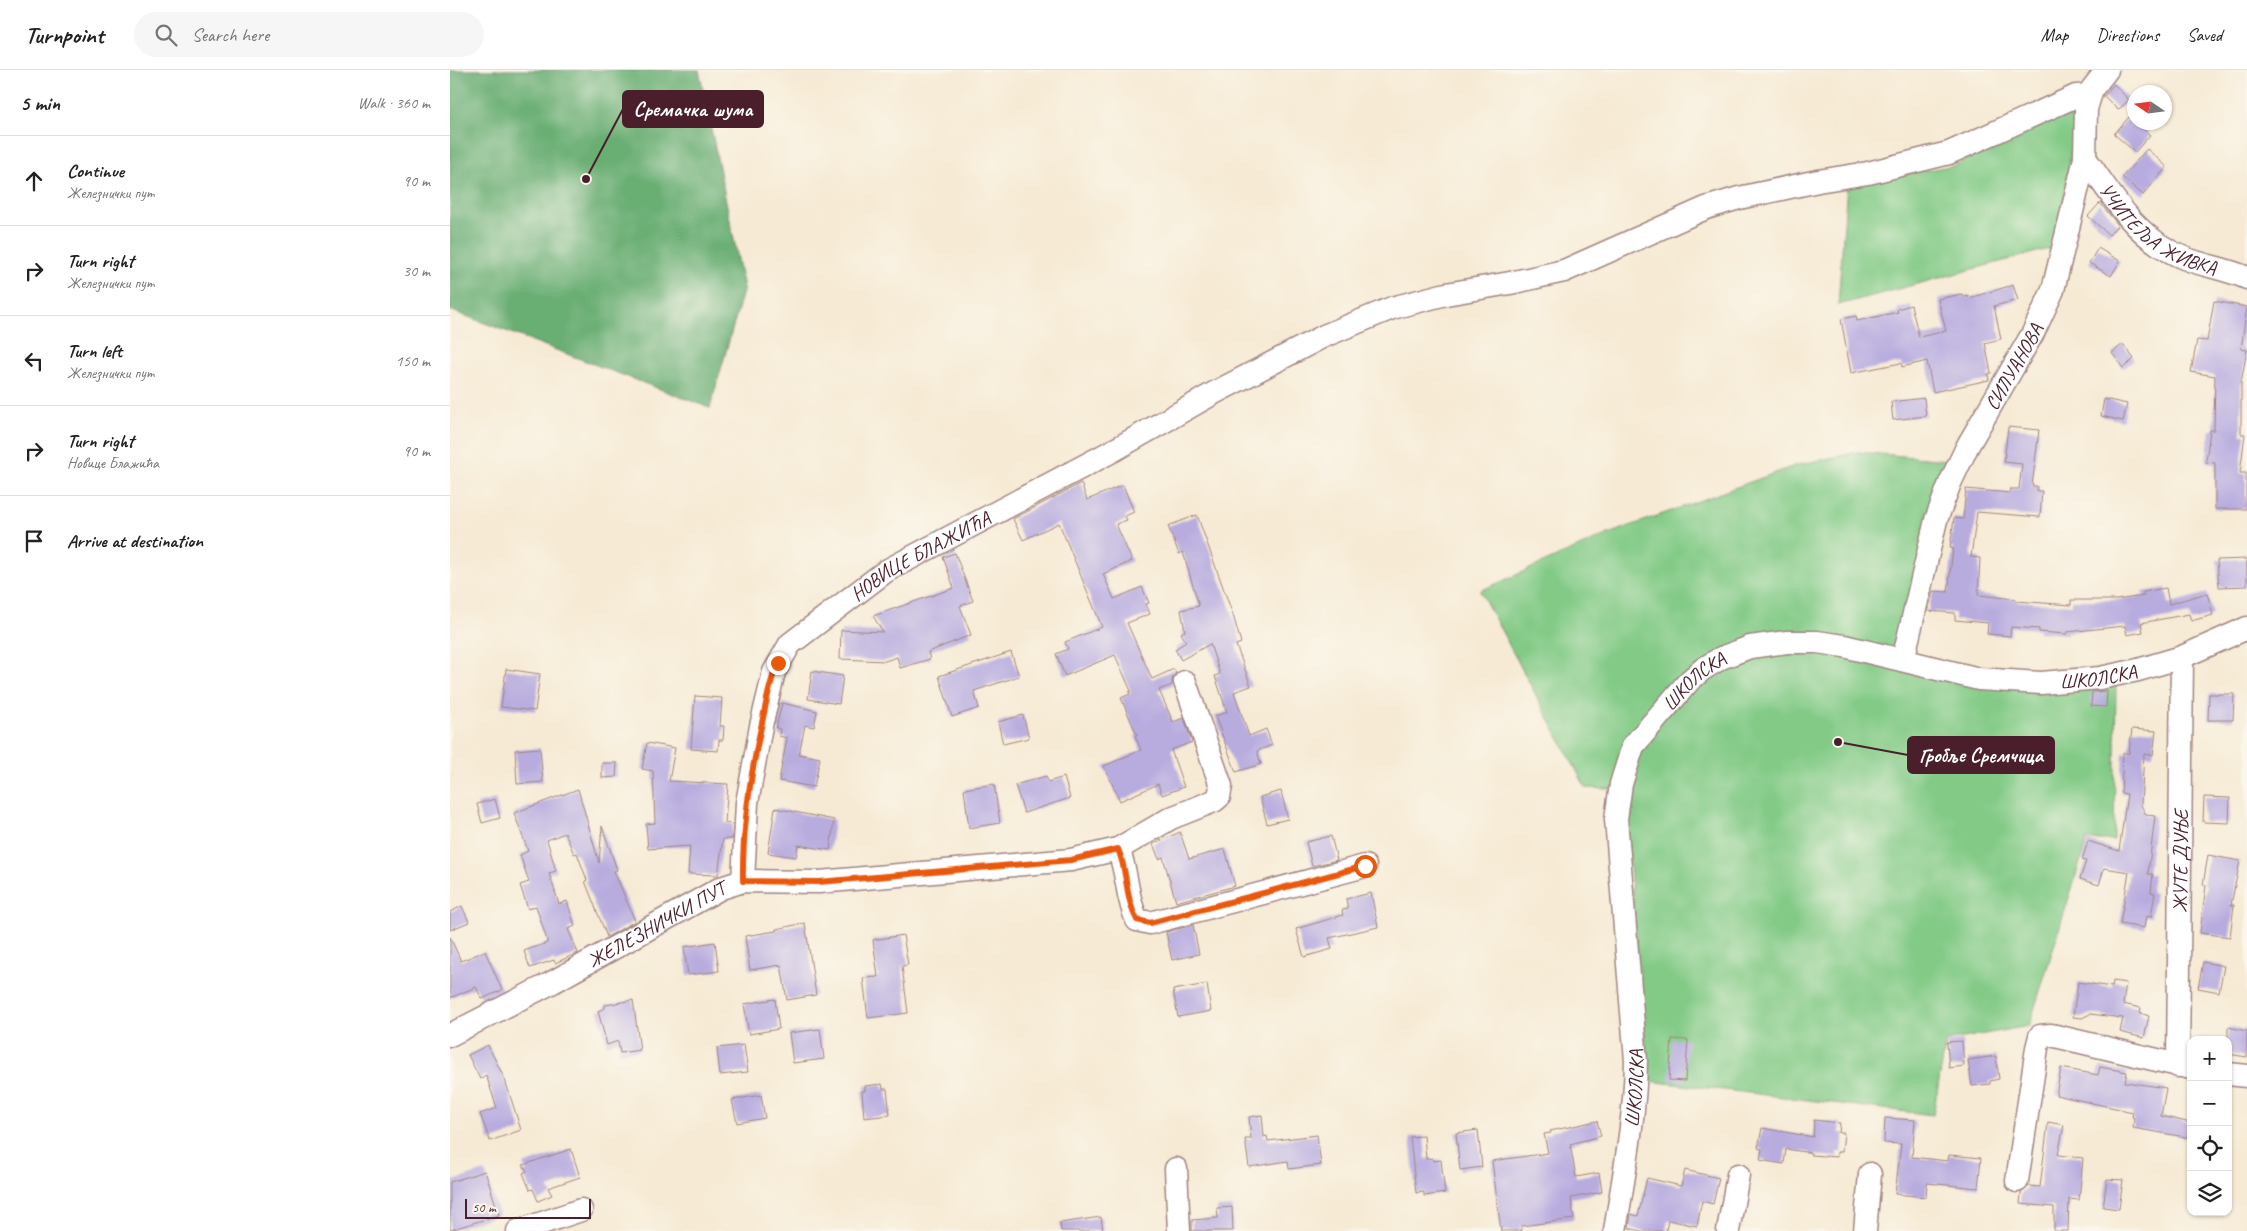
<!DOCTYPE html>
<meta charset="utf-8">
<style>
:root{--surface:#fff;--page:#f6f6f6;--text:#222;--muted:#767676;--line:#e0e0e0}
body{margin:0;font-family:Caveat,sans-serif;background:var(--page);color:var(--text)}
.controls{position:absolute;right:15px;bottom:15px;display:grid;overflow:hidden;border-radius:10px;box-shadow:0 1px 4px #0004}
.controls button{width:45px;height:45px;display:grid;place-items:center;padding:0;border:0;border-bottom:1px solid var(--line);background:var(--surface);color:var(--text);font:25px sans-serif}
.compass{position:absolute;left:1677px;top:15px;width:45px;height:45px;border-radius:50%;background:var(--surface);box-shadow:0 1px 4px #0004;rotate:283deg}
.scale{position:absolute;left:15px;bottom:12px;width:126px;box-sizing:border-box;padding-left:5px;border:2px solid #4a1f2b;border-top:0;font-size:14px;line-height:18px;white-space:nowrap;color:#4a1f2b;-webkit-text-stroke:4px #fbf7ec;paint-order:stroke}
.stop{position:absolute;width:15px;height:15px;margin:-11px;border:4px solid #ea580c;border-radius:50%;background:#fff}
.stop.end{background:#ea580c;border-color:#fff;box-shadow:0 1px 5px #0008}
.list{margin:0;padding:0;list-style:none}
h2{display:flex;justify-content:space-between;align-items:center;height:65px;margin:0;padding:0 20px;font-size:21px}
h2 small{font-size:16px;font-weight:400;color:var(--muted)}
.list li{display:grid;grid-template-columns:32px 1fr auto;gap:15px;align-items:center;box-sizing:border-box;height:90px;padding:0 20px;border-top:1px solid var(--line)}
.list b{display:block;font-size:19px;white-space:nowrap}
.list p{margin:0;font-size:16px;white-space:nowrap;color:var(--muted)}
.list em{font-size:16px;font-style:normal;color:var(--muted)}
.icon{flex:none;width:28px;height:28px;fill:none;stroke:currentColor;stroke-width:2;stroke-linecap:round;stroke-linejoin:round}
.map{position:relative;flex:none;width:1797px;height:1161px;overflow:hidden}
header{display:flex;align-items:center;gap:30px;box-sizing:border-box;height:70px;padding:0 25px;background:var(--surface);border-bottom:1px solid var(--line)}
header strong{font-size:24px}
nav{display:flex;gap:28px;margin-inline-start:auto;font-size:18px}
.search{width:350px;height:45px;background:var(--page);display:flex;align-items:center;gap:12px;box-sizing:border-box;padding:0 18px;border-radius:28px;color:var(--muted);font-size:19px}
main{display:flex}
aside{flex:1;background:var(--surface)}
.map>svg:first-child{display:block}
</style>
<header>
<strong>Turnpoint</strong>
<div class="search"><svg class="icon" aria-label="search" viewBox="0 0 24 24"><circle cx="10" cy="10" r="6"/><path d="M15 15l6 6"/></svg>Search here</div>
<nav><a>Map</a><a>Directions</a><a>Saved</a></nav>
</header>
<main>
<aside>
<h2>5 min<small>Walk · 360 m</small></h2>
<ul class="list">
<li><svg class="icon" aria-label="ahead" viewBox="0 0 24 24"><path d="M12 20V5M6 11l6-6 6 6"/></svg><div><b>Continue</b><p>Железнички пут</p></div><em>90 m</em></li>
<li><svg class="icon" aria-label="right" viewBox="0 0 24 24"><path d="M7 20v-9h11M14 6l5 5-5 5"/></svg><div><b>Turn right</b><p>Железнички пут</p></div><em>30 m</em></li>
<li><svg class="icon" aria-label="left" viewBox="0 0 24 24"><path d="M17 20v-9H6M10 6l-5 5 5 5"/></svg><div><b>Turn left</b><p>Железнички пут</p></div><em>150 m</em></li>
<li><svg class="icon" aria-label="right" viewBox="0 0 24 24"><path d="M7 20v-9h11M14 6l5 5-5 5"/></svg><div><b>Turn right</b><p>Новице Блажића</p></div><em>90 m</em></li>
<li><svg class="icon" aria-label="arrive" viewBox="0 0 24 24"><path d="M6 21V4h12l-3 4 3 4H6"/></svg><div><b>Arrive at destination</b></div></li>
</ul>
</aside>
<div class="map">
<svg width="1797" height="1161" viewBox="0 0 1797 1161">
<rect width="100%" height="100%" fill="#fbf7ec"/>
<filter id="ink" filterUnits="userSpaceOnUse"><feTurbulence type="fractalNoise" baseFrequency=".02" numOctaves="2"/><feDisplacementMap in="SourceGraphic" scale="10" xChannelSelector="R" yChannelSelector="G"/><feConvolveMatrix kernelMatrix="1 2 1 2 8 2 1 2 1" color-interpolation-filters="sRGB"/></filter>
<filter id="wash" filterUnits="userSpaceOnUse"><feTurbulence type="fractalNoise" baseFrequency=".0096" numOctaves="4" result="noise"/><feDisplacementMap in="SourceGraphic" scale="20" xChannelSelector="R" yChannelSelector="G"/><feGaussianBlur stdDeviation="1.12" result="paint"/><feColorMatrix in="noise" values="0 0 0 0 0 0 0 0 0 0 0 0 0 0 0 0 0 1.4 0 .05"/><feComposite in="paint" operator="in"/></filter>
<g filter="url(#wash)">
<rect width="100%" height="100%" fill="#f6ead4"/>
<g fill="#82ca86" stroke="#667458">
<path d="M1629,30L1606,177L1388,235L1397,114L1506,95Z"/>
<path d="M1408,382L1497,390L1445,597L1666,610L1664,770H1637L1579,956L1496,971L1483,1045L1199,1011L1176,754L1181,720L1136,718L1030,521L1158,464L1347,395Z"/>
</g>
<path fill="#69ae73" stroke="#5a664f" d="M0,0H249L294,218L260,338L0,240Z"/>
<g id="blocks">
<g fill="#b8acdf">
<path d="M1664,14L1679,30L1668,40L1654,26Z"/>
<path d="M1679,47L1700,65L1685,82L1664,64Z"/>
<path d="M1697,79L1717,97L1693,125L1672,107Z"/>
<path d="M1650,133L1668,155L1659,165L1638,146Z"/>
<path d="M1648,178L1670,191L1661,206L1639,193Z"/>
<path d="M1563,215L1568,230L1544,236L1551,269L1535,273L1541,303L1538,304L1539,310L1483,322L1477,291L1452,297L1451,293L1401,303L1391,249L1406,246L1407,251L1448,242L1447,239L1461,235L1469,267L1496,261L1488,229L1512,224V227L1518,225L1519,228Z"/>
<path d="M1764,231L1797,237L1791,279L1797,280L1791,312V364H1795L1790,403H1796V439H1765V393L1756,392L1760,360H1764L1765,306L1741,302L1747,270L1757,271Z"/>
<path d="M1673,274L1684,289L1673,298L1662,283Z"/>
<path d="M1474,328L1476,346L1443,350L1441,332Z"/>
<path d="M1654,329L1677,334L1673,351L1651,346Z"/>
<path d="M1558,357L1589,360L1582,416H1587V421H1592L1590,447L1527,442L1521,487L1530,488L1528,525L1566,529V531L1621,535V530H1666L1694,526L1693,522L1716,518L1719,534L1757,523L1763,545L1741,551L1739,544L1691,553L1693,562L1677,565L1675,556L1617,562V564L1589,562V559L1561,557L1560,566L1537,564L1538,553L1505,550V543L1478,541L1483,521L1498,522L1503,478H1500L1504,448L1513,449L1516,419L1560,423V419H1569L1572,394L1554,392Z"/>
<path d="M631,413L637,430L673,415L684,442L675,446L677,450L666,454L682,491L653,504L664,529L692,517L699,533L696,534L700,544L677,553L702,609L724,599L726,603L722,609V615L709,620L723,652L734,648L742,672L721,680L734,717L712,725L708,714L670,731L654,696L691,680L685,666L687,665L671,628L680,624L679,622L681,621L665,585L615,606L606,584L618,579L615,572L652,557L609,453L573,470L563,449Z"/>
<path d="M747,445L783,545L791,573L786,575L801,616L784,622L799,666L816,659L822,675L807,681L811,694L786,702L765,646L777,642L765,606L770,604L760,574L731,590L725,579L736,572L731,563L735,561L731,540L749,536L733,482L729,484L718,456Z"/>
<path d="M505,483L523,531L510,536L521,565L478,582L480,589L450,598L447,587L435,591L390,589L391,560L433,562L423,546L504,518L493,487Z"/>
<path d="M1797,489V516L1769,517L1767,490Z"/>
<path d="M561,582L569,606L524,621L529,638L502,647L489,606Z"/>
<path d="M56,599L90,604L85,641L51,637Z"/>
<path d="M362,601L393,606L389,634L358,629Z"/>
<path d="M1657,621L1656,637L1641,636L1642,622Z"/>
<path d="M1759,624H1784L1783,650H1758Z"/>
<path d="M245,626L272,628L270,656H274L273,670H269L268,681L241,679Z"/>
<path d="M332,633L367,641L364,657L355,655L349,684L370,688L364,717L329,711L337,668L329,666L330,659L326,658Z"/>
<path d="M573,645L579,668L553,674L548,652Z"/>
<path d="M1682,659L1706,661L1703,685L1694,684L1691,735L1696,745L1705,746L1698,804H1703L1701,822L1705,823L1701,847L1696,846L1694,858L1670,854L1679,802L1654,798L1649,815L1630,809L1636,791L1632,790L1638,771L1669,781L1677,724L1671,723L1673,683H1679Z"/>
<path d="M197,673L225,678L219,711L278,714L275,753L283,754L282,769H273L268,805L238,804L240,776L198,779L196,754L205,753L203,701L192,699Z"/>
<path d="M90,678L93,712L67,714L65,680Z"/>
<path d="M152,693H167L166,707L152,708Z"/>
<path d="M596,706L598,712L614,707L620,728L574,743L565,715Z"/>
<path d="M544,714L550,753L519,758L514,719Z"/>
<path d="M128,719L149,793L152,756L167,800L164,801L185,851L157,867L135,811L137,810L127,783L124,784L115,763L97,770L106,801L99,803L109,834L117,831L125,856L118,859L128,883L105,893L104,890L80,898L74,881L97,873V870L86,836L78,839L70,815L79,812L70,785L78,781L64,743Z"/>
<path d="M831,721L838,749L817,754L810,727Z"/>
<path d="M1754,727L1780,728L1779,753L1753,752Z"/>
<path d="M45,729L50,748L32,753L27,734Z"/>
<path d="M325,738L384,750L380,780L348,775L346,787L318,783Z"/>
<path d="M730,762L739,789L775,779L785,816L726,832L713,787L709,789L703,774Z"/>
<path d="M881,766L887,790L862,796L856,772Z"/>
<path d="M1758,785L1790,791L1781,835H1784L1780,867L1750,863L1756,815H1753Z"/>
<path d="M921,823L928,857L879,868L882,879L854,887L846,859L893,845L892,840L898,839L896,829Z"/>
<path d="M12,836L19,852L0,860V842Z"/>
<path d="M355,853L366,925L337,930L331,895L300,900L295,866L326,861V859Z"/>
<path d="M743,855L749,884L722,890L716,862Z"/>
<path d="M453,865L458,895L452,896L458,943L418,948L413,908L428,907L423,870Z"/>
<path d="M0,867L11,891L35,881L52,920L32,929L26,917L0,928Z"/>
<path d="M265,872L269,901L238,905L234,877Z"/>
<path d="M1753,892L1774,896L1769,922L1748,918Z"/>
<path d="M1663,911L1676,913L1673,934L1691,938L1690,943L1699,946L1694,968L1670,962L1673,948L1640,944L1632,948L1623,947L1628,912L1662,917Z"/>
<path d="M757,914L761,941L728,947L723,920Z"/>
<path d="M325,929L329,959L299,964L294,934Z"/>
<path d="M183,930L190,980L170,983L168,971L157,975L148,941L155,938V935Z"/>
<path d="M1778,957L1797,961V987L1778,984Z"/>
<path d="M370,959L374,989L343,993L339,963Z"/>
<path d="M1222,969L1238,970L1235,1011L1219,1010Z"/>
<path d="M1512,971L1514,996L1499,998L1497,972Z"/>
<path d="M38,975L55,1010L71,1060L40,1071L30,1044L47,1038L36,1005L30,1009L18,985Z"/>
<path d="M294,975L298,1002L270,1005L267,978Z"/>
<path d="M1546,986L1549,1009L1540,1011V1014L1522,1016L1518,990Z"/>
<path d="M1650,997L1677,1002L1675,1012L1716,1018L1711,1046L1741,1053V1068L1683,1058L1684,1048L1682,1047L1683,1042L1606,1025L1611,998L1648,1005Z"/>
<path d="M432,1014L433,1019H437L440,1045L414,1048L412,1021H415V1016Z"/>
<path d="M311,1025L315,1048L287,1053L282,1030Z"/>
<path d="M812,1045L814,1067L817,1066L818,1071L867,1065L871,1095L839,1099L838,1091L799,1097L795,1069H801L799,1047Z"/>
<path d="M1435,1048L1465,1050L1462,1087L1498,1091L1499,1085L1531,1088L1528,1118L1477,1113L1476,1127L1445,1124L1451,1074L1434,1073Z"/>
<path d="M1364,1050L1390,1053L1389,1063H1394L1392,1082H1387V1087L1361,1085V1083L1336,1079L1334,1094L1310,1090L1312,1079L1308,1078L1312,1058L1363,1067Z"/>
<path d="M1147,1051L1151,1066L1120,1074L1126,1107L1149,1103L1152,1122L1121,1128L1124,1149L1071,1156L1072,1161H1051L1042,1091L1098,1083L1094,1064L1101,1063L1100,1061Z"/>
<path d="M1598,1052L1614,1055L1608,1085L1633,1088L1629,1130L1619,1129L1618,1161H1604V1137L1570,1134L1571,1123L1579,1116L1590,1117Z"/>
<path d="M1028,1060L1032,1097L1010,1100L1006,1063Z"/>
<path d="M974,1066L976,1089L982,1088L983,1091L991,1090L995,1123L974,1126V1122L966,1123L960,1067Z"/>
<path d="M121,1079L130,1107L98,1118L102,1125L88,1131L83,1119L80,1120L73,1103L77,1101L73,1095Z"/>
<path d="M1235,1100L1269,1108L1263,1134L1252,1131L1247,1156L1218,1150L1216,1161H1191L1179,1158L1181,1144L1188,1146L1197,1108L1231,1116Z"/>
<path d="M35,1101L49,1145L0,1160V1112Z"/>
<path d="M1657,1109L1673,1110L1669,1139L1653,1137Z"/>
<path d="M782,1137L783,1161H742V1150L768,1148L767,1138Z"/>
<path d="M651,1147L653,1161H611L610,1153Z"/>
</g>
</g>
</g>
<g filter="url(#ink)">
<use href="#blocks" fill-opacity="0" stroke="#a08480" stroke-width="1"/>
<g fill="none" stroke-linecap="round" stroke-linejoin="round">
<defs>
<g id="minor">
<path id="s1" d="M1635,88C1665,129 1685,168 1734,188C1754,196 1777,199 1797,208"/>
<path id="s2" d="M1453,590L1486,450L1500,413L1517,377L1583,263L1603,220L1635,88L1636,39L1642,19L1657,0"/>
<path d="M668,779C678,802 676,828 687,850L700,853L915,796"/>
<path id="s3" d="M293,811L297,733L311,656L324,602L340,574L436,501L666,379L764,323L874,266L942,238L996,224L1060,213L1114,201L1256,138L1289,128L1368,111L1418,103L1499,83L1626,26L1640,25"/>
<path id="s4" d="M0,965L103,912L271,818L293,811L369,812L621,790L668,779L721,748L764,731L769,727L771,716L735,612"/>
<path id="s5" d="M1728,996L1732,587"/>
<path d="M1778,1004L1797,1006"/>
<path d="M726,1099L729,1161"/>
<path d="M1567,1111L1587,978L1590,966L1601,965L1741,998"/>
<path d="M68,1161L131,1140"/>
<path id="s6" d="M1165,1161C1174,1104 1185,1048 1186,991L1166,749L1171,714L1183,676L1239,611L1253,599L1271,588L1300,577L1337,572H1367L1394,576L1529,609L1591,613L1650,608L1688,600L1732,587L1797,558"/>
<path d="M1278,1161L1288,1105"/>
<path d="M1415,1161L1420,1104"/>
</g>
</defs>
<use href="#minor" stroke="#a08480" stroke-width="25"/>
<use href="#minor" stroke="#fff" stroke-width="22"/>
</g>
</g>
<g fill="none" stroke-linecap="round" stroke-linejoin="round" filter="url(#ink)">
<path stroke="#ea580c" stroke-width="6" d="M328,593C320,610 317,629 313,648C301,701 292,756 293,811L369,812L621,790L668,779C678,802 675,828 687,850L700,853L915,796"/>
</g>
<g text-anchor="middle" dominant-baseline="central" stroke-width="5" stroke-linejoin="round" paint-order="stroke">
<g font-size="20" fill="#4a1f2b" stroke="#fbf7ec">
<text stroke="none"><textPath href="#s1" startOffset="105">УЧИТЕЉА ЖИВКА</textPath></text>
<text stroke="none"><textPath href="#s2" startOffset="316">СИЛУАНОВА</textPath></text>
<text stroke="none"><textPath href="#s3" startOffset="402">НОВИЦЕ БЛАЖИЋА</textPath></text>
<text stroke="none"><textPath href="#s6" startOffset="999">ШКОЛСКА</textPath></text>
<text stroke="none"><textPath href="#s6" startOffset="579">ШКОЛСКА</textPath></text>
<text stroke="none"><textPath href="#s5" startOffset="205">ЖУТЕ ДУЊЕ</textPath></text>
<text stroke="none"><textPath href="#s4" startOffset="234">ЖЕЛЕЗНИЧКИ ПУТ</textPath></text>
<text stroke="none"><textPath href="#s6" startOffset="144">ШКОЛСКА</textPath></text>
</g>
</g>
<path fill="none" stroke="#4a1f2b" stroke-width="2" d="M136 109L173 39M1388 672L1458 685"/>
<g fill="#4a1f2b" stroke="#fbf7ec" stroke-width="2">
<circle cx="136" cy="109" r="5"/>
<circle cx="1388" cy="672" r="5"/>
</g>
<g fill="#4a1f2b" stroke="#4a1f2b" stroke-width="2">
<rect x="173" y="21" width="140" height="36" rx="5"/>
<rect x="1458" y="667" width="146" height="36" rx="5"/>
</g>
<g font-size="21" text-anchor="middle" font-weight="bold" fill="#fff">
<text x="243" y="46">Сремачка шума</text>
<text x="1531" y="692">Гробље Сремчица</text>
</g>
</svg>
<div class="controls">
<button>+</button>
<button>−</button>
<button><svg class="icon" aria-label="locate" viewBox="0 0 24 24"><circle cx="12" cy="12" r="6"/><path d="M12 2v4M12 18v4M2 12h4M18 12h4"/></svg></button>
<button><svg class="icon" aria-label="layers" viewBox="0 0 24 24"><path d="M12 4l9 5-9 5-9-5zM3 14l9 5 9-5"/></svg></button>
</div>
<svg class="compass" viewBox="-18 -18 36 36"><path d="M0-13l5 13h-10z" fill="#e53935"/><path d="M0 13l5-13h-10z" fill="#767676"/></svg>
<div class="scale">50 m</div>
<div class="stop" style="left:915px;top:796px"></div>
<div class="stop end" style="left:328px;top:593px"></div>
</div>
</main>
